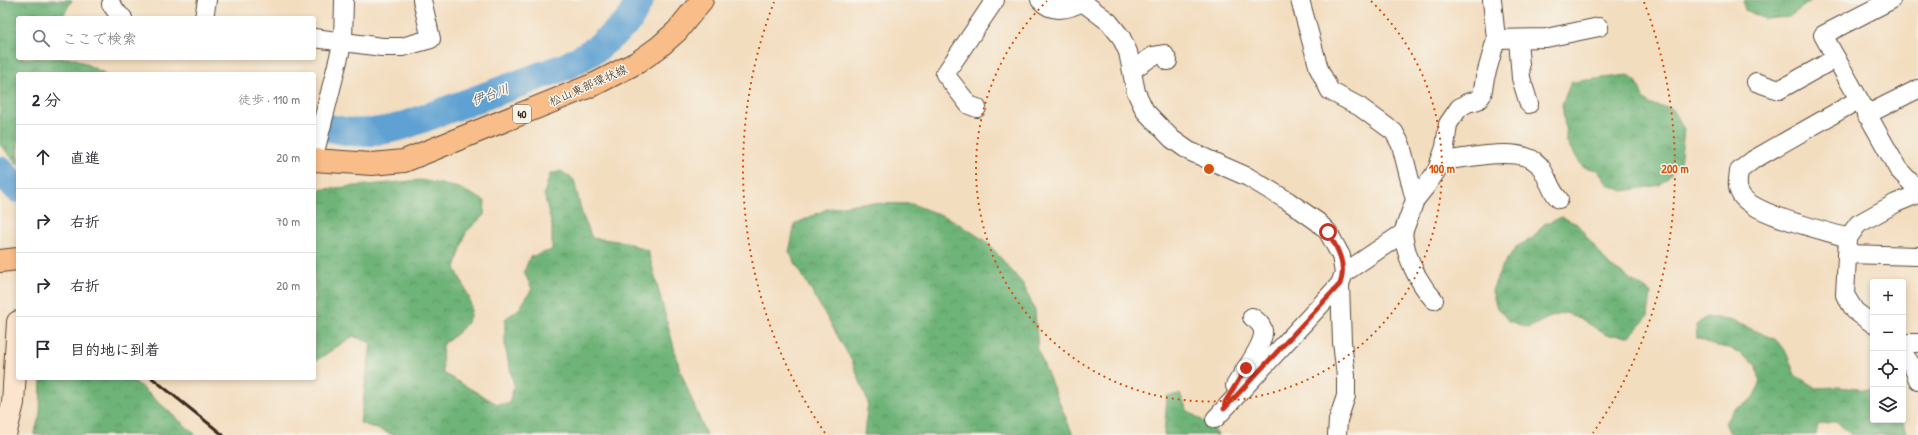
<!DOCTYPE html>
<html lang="ja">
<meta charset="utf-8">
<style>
:root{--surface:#fff;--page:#f7f7f7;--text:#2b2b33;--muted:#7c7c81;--line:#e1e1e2}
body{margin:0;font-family:"Patrick Hand","Klee One",sans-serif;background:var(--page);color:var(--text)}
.controls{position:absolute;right:12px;bottom:12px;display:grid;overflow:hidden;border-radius:4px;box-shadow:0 2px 6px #0003}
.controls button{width:36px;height:36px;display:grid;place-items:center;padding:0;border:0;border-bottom:1px solid var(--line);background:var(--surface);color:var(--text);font:20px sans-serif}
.stop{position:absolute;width:12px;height:12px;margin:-9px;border:3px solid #c8321e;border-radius:50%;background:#fff}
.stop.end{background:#c8321e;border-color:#fff;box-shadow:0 1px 4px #0008}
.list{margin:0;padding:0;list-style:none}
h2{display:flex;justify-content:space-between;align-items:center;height:52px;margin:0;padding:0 16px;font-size:17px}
h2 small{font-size:13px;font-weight:400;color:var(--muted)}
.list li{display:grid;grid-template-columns:26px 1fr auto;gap:12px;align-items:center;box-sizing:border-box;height:64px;padding:0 16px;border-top:1px solid var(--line)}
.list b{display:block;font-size:15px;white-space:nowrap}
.list em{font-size:13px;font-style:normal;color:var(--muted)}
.icon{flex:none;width:22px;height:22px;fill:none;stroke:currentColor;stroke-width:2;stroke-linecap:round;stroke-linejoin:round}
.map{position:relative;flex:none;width:1918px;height:435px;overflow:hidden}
.search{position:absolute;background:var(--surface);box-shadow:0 2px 6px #0003;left:16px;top:16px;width:300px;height:44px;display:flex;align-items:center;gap:10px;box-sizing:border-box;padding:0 14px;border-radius:4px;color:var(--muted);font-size:15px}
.panel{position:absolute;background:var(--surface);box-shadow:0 2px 6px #0003;left:16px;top:72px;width:300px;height:308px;border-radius:4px}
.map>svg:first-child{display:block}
</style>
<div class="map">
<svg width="1918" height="435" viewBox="0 0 1918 435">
<defs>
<pattern id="forest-crowns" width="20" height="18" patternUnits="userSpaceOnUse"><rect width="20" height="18" fill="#6eb378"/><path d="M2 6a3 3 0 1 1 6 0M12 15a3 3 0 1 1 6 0" fill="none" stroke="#5c9262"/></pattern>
</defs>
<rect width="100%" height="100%" fill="#f7f3e8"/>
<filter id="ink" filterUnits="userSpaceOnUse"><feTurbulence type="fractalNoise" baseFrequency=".025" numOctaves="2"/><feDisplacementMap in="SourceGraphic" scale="8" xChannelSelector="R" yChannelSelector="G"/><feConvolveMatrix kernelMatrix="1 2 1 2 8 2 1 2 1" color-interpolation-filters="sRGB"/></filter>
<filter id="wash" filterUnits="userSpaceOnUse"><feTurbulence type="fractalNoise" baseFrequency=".012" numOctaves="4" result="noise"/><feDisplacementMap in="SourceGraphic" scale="16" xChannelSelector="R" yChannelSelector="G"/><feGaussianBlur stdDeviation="0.9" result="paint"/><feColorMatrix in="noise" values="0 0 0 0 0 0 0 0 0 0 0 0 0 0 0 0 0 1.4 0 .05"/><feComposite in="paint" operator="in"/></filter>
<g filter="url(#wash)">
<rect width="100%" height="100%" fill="#f3ddbf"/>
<g fill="url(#forest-crowns)" stroke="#546e4b">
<path d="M0,0H72L62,18H18V58H74L106,74H18V164L0,145Z"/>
<path d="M1744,0H1812L1789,17L1765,19L1745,10L1743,3Z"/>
<path d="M1628,75L1637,82L1643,97L1651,105L1671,108L1684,129L1680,164L1660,185L1624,191L1608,185L1597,170L1583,167L1567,143L1562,104L1571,82Z"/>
<path d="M561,171L574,180L582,214L592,238L626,242L648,251L680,370L706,435H394L360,423L371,343L353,336L314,362V190L421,180L459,188L485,201L484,215L466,232L455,268C475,307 482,317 442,345L443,373L497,404H509L514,385L505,347V319L519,309L532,289L524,272L530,257L552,250V226L544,194L550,174Z"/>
<path d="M860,203L912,204L951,219L987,242L1023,284L1035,311L1038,351L1073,435H864L868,402L852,361L789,252L795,224L827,209Z"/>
<path d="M1562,217L1577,224L1609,265L1651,293L1648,316L1630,336L1606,335L1580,318L1566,313L1550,317L1529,328L1509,321L1497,308L1492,291L1501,268L1516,247L1533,238L1544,224Z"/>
<path d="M1706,317L1728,319L1775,339L1786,351L1795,375L1816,388L1837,387L1871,390L1873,391V420H1900L1903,424L1907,435H1851L1836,421L1818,425L1816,435H1731L1725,423L1733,410L1751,401L1760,384L1757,366L1733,349L1712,345L1697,338L1696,325Z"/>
<path d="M41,378H131L196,435H34L40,414Z"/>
<path d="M1180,394L1187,410L1213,428L1218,435H1164L1167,396Z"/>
</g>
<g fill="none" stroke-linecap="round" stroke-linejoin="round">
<g stroke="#5ea1d2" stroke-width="28">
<path d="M314,124C351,134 366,136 403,126L567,66L596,49L628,22L640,0"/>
<path d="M0,170L18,189"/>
</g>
</g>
</g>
<g filter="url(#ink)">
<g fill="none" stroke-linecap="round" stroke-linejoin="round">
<defs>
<g id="street">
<path d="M1040,0C1052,14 1069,9 1082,2"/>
<path d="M1080,0L1109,22L1121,37L1128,52L1136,92L1145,111L1172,139L1189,151L1248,177L1288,201L1318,222L1328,232L1341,256L1344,273L1340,284L1342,342L1346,376V396L1338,420L1337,435"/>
<path d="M1300,0L1319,69L1330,91L1360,107L1394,132L1401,145L1415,200L1403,233L1344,273"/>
<path d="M1891,0L1823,35L1898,169L1918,190"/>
<path d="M111,4L119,15L123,18"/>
<path d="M204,18L207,0"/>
<path d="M314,38L382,47H402L431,39L422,0"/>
<path d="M1496,39L1546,38L1599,27"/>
<path d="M1518,39L1521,78L1529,104"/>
<path d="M1132,70L1153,56L1164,54L1168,61"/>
<path d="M1756,82L1779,90L1836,58"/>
<path d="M977,108L969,105L945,74L995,0"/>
<path d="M1866,115L1918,89"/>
<path d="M314,156L343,41L344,0"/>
<path d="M1440,161C1466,159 1521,144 1539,165C1548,176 1549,189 1559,199"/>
<path d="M1415,200L1427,185L1437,170L1445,147L1448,124L1459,108L1467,103L1478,100L1482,95L1485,78L1496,39L1492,0"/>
<path d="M1403,233C1406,258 1418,282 1434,300"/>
<path d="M1848,238C1824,230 1754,215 1741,195C1736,187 1738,180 1739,171L1753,160L1858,100"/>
<path d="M1847,254L1918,256"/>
<path d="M1873,324L1855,311L1845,295L1848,238L1858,224L1896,203L1918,194"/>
<path d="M1903,343H1918"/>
<path d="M1903,353L1913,367L1918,380"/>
<path d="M1235,386C1242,374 1265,344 1263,331C1262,324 1257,321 1252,317"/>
<path d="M1215,419L1340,284"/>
</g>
<path id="secondary" d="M5,435L13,403L18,322"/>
<g id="primary">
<path d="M314,160L372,164L404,161L595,84L638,62L659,47L677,31L702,0"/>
<path d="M0,261L18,259"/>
</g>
</defs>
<use href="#street" stroke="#574536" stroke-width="20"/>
<use href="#secondary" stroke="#574536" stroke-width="24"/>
<use href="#primary" stroke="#574536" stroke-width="24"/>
<use href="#street" stroke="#fff" stroke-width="18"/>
<use href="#secondary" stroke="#fce5cf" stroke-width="22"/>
<use href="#primary" stroke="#f8bd88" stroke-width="22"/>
<path stroke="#3b2a1e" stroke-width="3" d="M152,378L223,435"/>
</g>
</g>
<g fill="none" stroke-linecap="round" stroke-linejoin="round" filter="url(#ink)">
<path stroke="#c8321e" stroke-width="5" d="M1246,368L1225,402L1224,409L1340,284C1347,265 1338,249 1328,232"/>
</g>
<g fill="none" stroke="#d7540e" stroke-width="2" stroke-dasharray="2 4">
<path d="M1371 1A233 233 0 1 1 1047 1"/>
<path d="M825 433A466 466 0 0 1 774 2M1644 2A466 466 0 0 1 1593 433"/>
</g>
<g text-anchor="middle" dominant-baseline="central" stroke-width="3" stroke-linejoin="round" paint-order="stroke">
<rect fill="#f7f3e8" stroke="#73665b" stroke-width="1" x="513" y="105" width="18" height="18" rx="3"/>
<g font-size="11" font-weight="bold" fill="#3b2a1e">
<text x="522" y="114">40</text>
</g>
<g font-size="12" fill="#3b2a1e" stroke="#f7f3e8">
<text transform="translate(588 85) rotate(-24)">松山東部環状線</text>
</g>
<g font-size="13" font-style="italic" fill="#47545d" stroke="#f7f3e8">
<text transform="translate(490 94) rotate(-20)">伊台川</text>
</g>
</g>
<circle cx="1209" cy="169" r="6" fill="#d7540e" stroke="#f7f3e8" stroke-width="2"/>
<g font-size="12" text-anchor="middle" font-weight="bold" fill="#d7540e" stroke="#f7f3e8" stroke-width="3" stroke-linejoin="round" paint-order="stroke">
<text x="1442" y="173">100 m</text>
<text x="1675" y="173">200 m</text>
</g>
</svg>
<div class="controls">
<button>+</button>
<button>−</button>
<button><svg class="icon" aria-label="locate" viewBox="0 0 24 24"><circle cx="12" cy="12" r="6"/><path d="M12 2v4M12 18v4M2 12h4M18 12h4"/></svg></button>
<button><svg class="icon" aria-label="layers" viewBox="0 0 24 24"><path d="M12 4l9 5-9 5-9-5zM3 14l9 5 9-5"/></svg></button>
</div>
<div class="stop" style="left:1328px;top:232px"></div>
<div class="stop end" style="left:1246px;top:368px"></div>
<div class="search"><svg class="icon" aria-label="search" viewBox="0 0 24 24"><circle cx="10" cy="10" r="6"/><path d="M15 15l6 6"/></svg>ここで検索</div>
<section class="panel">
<h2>2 分<small>徒歩 · 110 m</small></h2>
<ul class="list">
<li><svg class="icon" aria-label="ahead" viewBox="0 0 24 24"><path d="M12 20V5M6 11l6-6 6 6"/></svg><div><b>直進</b></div><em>20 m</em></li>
<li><svg class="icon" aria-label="right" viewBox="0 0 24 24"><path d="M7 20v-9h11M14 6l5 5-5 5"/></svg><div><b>右折</b></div><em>70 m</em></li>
<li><svg class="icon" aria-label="right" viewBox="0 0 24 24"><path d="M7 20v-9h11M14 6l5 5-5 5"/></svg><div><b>右折</b></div><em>20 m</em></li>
<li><svg class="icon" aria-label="arrive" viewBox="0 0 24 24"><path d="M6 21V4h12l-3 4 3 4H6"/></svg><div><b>目的地に到着</b></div></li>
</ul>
</section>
</div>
